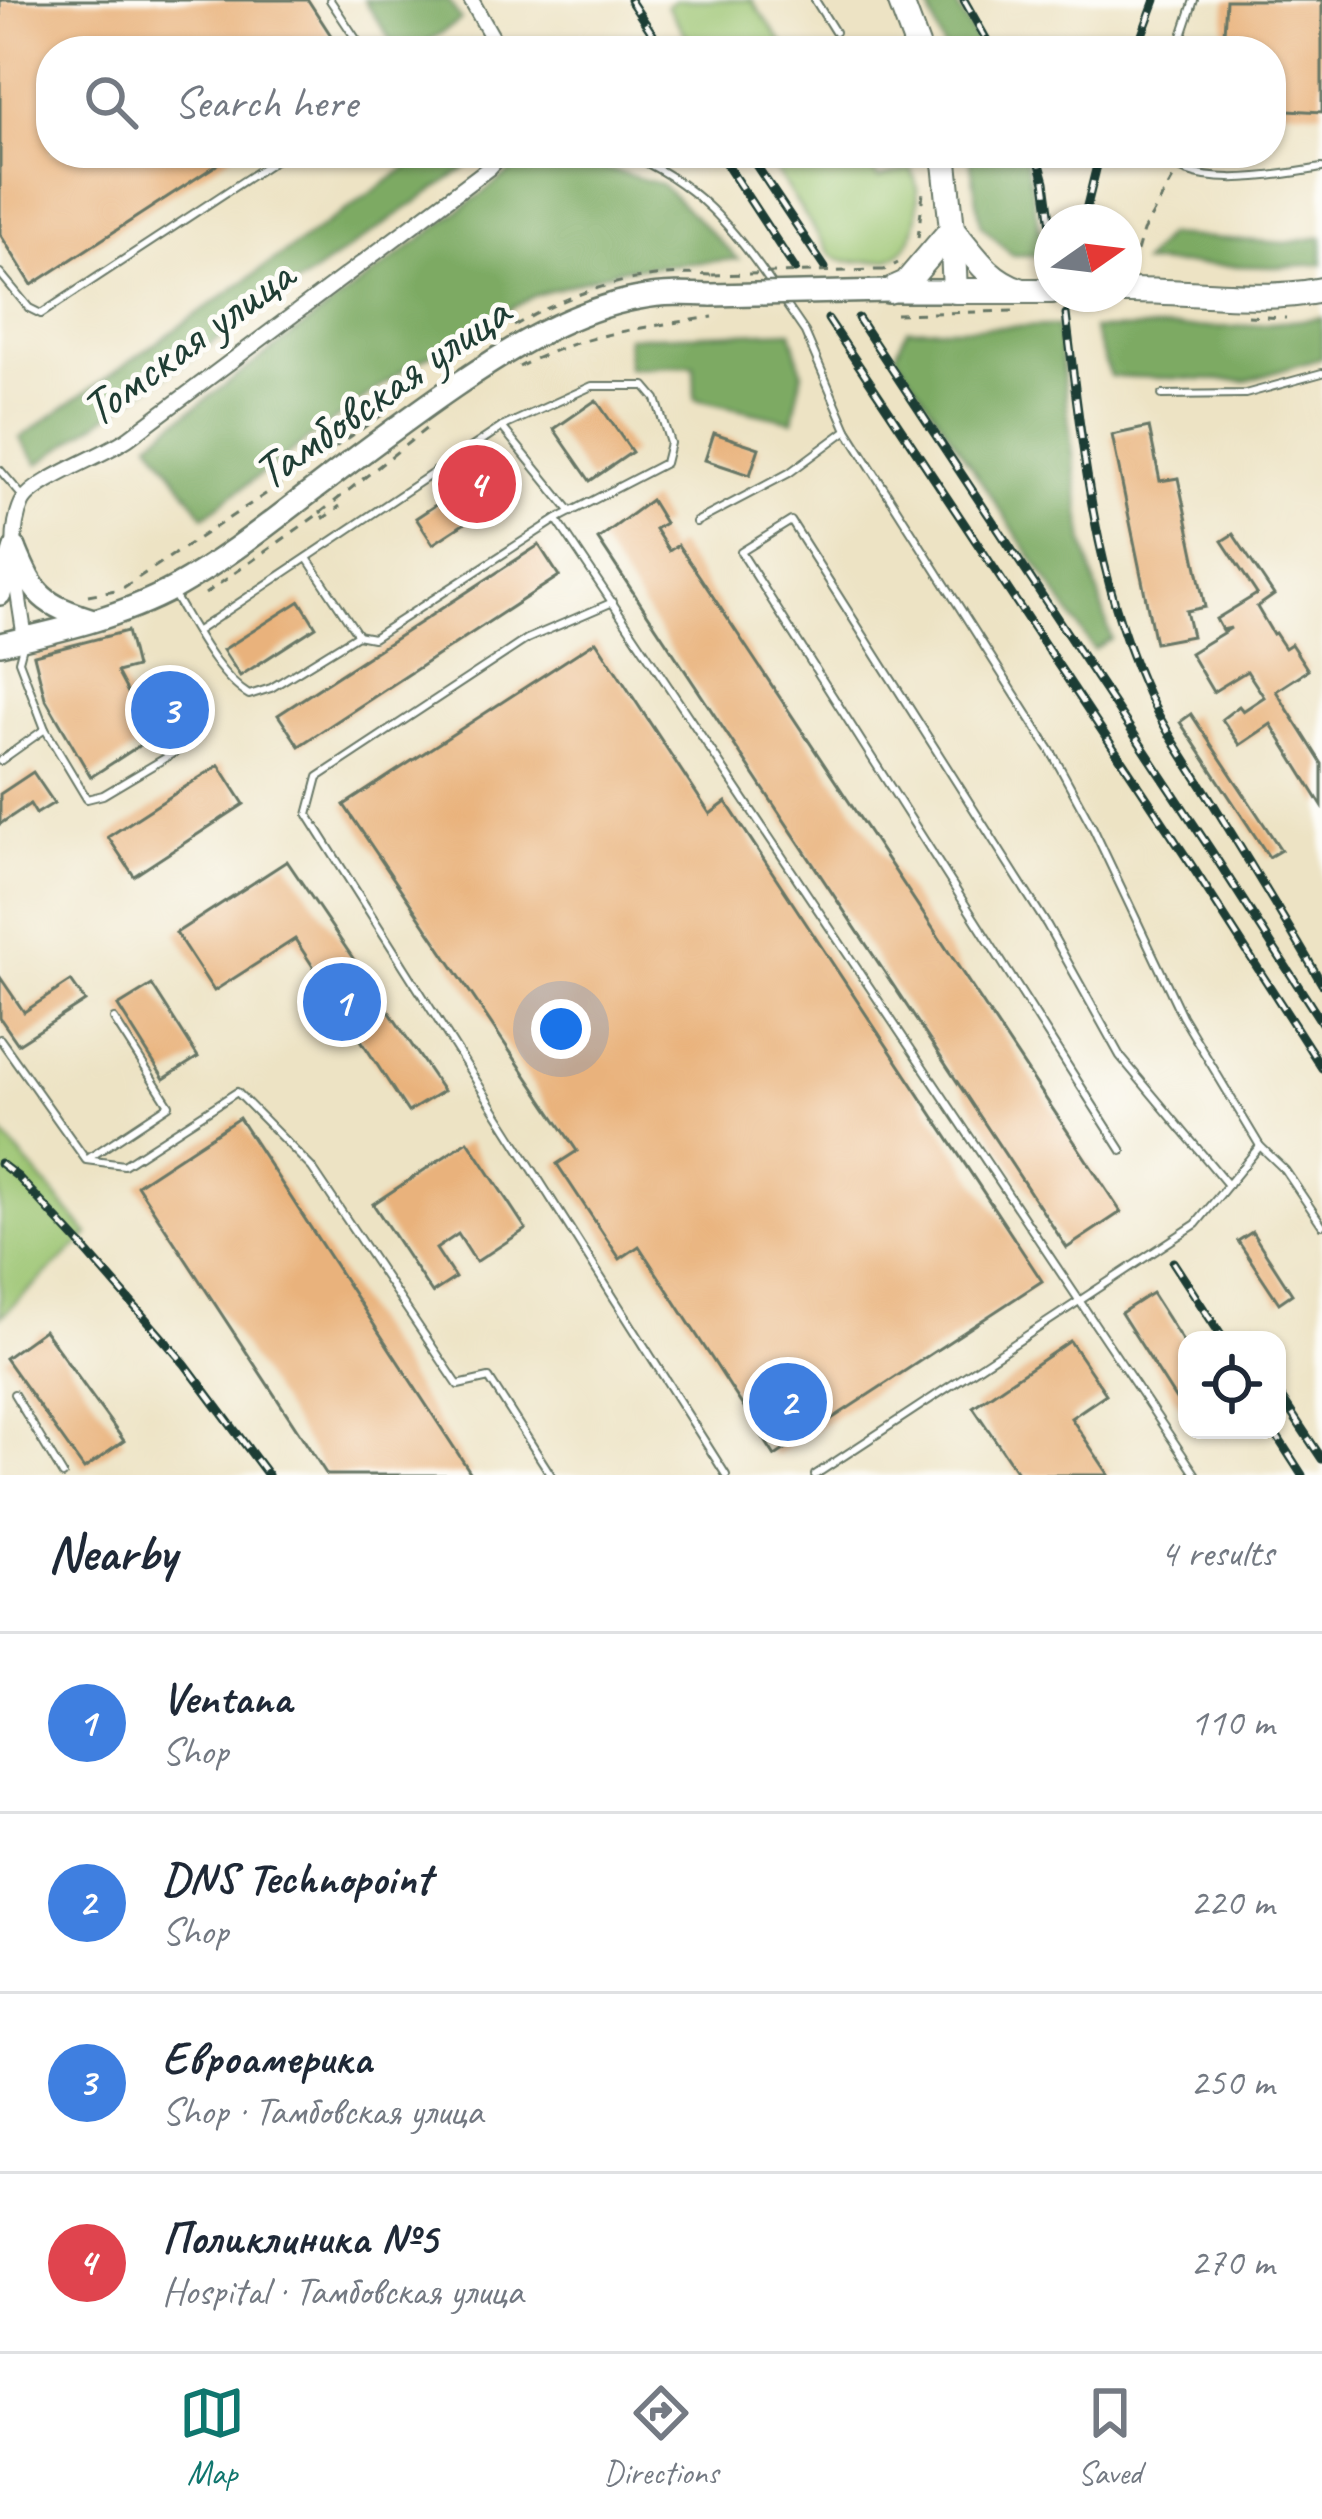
<!DOCTYPE html>
<meta charset="utf-8">
<style>
:root{--surface:#fff;--page:#f2f2f3;--text:#1f2937;--muted:#747a83;--line:#e0e1e3;--accent:#0f766e}
body{margin:0;font-family:Caveat,sans-serif;background:var(--page);color:var(--text)}
.controls{position:absolute;right:36px;bottom:36px;display:grid;overflow:hidden;border-radius:24px;box-shadow:0 3px 9px #0004}
.controls button{width:108px;height:108px;display:grid;place-items:center;padding:0;border:0;border-bottom:3px solid var(--line);background:var(--surface);color:var(--text);font:60px sans-serif}
.compass{position:absolute;left:1034px;top:204px;width:108px;height:108px;border-radius:50%;background:var(--surface);box-shadow:0 3px 9px #0004;rotate:76deg}
.you{position:absolute;left:561px;top:1029px;width:42px;height:42px;margin:-30px;border:9px solid #fff;border-radius:50%;background:#1a73e8;box-shadow:0 0 0 18px #1a73e833}
.badge{display:grid;place-items:center;width:78px;height:78px;border-radius:50%;background:var(--accent);color:#fff;font-size:39px;font-weight:700}
.pin{position:absolute;translate:-50% -50%;border:6px solid #fff;box-shadow:0 3px 12px #0006}
.list{margin:0;padding:0;list-style:none}
h2{display:flex;justify-content:space-between;align-items:center;height:156px;margin:0;padding:0 48px;font-size:51px}
h2 small{font-size:39px;font-weight:400;color:var(--muted)}
.list li{display:grid;grid-template-columns:78px 1fr auto;gap:36px;align-items:center;box-sizing:border-box;height:180px;padding:0 48px;border-top:3px solid var(--line)}
.list b{display:block;font-size:45px;white-space:nowrap}
.list p{margin:0;font-size:39px;white-space:nowrap;color:var(--muted)}
.list em{font-size:39px;font-style:normal;color:var(--muted)}
.icon{flex:none;width:66px;height:66px;fill:none;stroke:currentColor;stroke-width:2;stroke-linecap:round;stroke-linejoin:round}
.map{position:relative;flex:none;width:1322px;height:1475px;overflow:hidden}
.search{position:absolute;background:var(--surface);box-shadow:0 3px 9px #0004;left:36px;right:36px;top:36px;height:132px;display:flex;align-items:center;gap:30px;box-sizing:border-box;padding:0 42px;border-radius:48px;color:var(--muted);font-size:45px}
.sheet{height:876px;background:var(--surface)}
nav{display:flex;justify-content:space-around;align-items:center;box-sizing:border-box;height:168px;border-top:3px solid var(--line);background:var(--surface);font-size:33px;color:var(--muted)}
nav a{display:grid;justify-items:center;gap:6px}
nav .on{color:var(--accent)}
.map>svg:first-child{display:block}
</style>
<div class="map">
<svg width="1322" height="1475" viewBox="0 0 1322 1475">
<rect width="100%" height="100%" fill="#fdfcf7"/>
<filter id="ink" filterUnits="userSpaceOnUse"><feTurbulence type="fractalNoise" baseFrequency=".00833" numOctaves="2"/><feDisplacementMap in="SourceGraphic" scale="24" xChannelSelector="R" yChannelSelector="G"/><feConvolveMatrix kernelMatrix="1 2 1 2 8 2 1 2 1" color-interpolation-filters="sRGB"/></filter>
<filter id="wash" filterUnits="userSpaceOnUse"><feTurbulence type="fractalNoise" baseFrequency=".004" numOctaves="4" result="noise"/><feDisplacementMap in="SourceGraphic" scale="48" xChannelSelector="R" yChannelSelector="G"/><feGaussianBlur stdDeviation="2.7" result="paint"/><feColorMatrix in="noise" values="0 0 0 0 0 0 0 0 0 0 0 0 0 0 0 0 0 1.4 0 .05"/><feComposite in="paint" operator="in"/></filter>
<g filter="url(#wash)">
<rect width="100%" height="100%" fill="#ede3c4"/>
<g fill="#9cc572" stroke="#5e8153" stroke-width="3">
<path d="M676,0H751L788,51H696L667,6Z"/>
<path d="M764,153H860L878,178L911,169C922,190 920,233 902,251C893,261 880,261 867,261C852,262 843,263 831,255Z"/>
<path d="M0,1131L89,1235L0,1317Z"/>
</g>
<g fill="#7daa64" stroke="#4e744c" stroke-width="3">
<path d="M364,0H448L461,20L413,51H398Z"/>
<path d="M926,0H954L982,51H945Z"/>
<path d="M428,153H487L38,464L20,438Z"/>
<path d="M969,153H1024L1045,255H1012L981,225Z"/>
<path d="M560,156L661,184L738,259L620,269L534,296L403,370L204,516L150,441L520,165Z"/>
<path d="M1166,235L1286,243L1322,237V264L1275,267L1142,263Z"/>
<path d="M1322,318V358L1246,381L1110,376L1093,329L1233,327Z"/>
<path d="M1057,326L1084,544L1111,638L1094,650L896,354L907,329Z"/>
<path d="M791,331L802,372L793,421L695,399L694,365L628,368L627,337Z"/>
</g>
<g id="blocks">
<g fill="#e9b27c">
<path d="M0,0H308L341,51H51V153H235L32,285L0,234Z"/>
<path d="M1226,0H1322V112L1271,109V51H1223Z"/>
<path d="M596,400L632,452L590,481L554,429Z"/>
<path d="M1149,427L1160,481L1178,478L1205,607L1186,611L1192,636L1155,643L1112,435Z"/>
<path d="M714,433L759,448L750,475L705,460Z"/>
<path d="M493,467L511,493L433,544L416,518Z"/>
<path d="M651,500L665,523L655,529L669,551L678,545L698,574L1121,1212L1067,1248L598,539Z"/>
<path d="M1233,534L1274,595L1257,607L1273,634L1275,633L1285,648L1291,644L1308,670L1276,691L1322,764V806L1271,724L1240,745L1222,719L1239,706L1243,711L1264,697L1247,671L1213,692L1190,653L1231,628L1222,630L1216,619L1257,594L1222,541Z"/>
<path d="M539,545L559,576L299,746L278,715Z"/>
<path d="M300,601L316,627L240,676L223,650Z"/>
<path d="M127,631L136,667L117,672L134,704L172,680L192,711L91,777L45,698L34,655Z"/>
<path d="M596,641L710,814L726,802L1042,1281L775,1456L639,1246L620,1259L557,1164L577,1151L344,805Z"/>
<path d="M1191,714L1281,850L1269,857L1180,722Z"/>
<path d="M219,765L244,804L134,876L108,837Z"/>
<path d="M33,772L54,803L36,814L30,804L0,824V794Z"/>
<path d="M287,861L443,1091L408,1112L295,939L214,991L176,933Z"/>
<path d="M0,977L24,1012L71,981L85,1001L18,1044L0,1018Z"/>
<path d="M152,985L198,1057L164,1079L118,1006Z"/>
<path d="M239,1118L472,1475H327L137,1185Z"/>
<path d="M468,1141L526,1229L476,1262L458,1234L436,1249L455,1278L432,1293L373,1204Z"/>
<path d="M1252,1232L1292,1294L1279,1303L1238,1241Z"/>
<path d="M1152,1293L1187,1348V1417L1121,1313Z"/>
<path d="M44,1330L124,1441L84,1469L5,1358Z"/>
<path d="M1070,1341L1106,1394L1071,1418L1109,1475H1019L973,1407Z"/>
</g>
</g>
</g>
<g filter="url(#ink)">
<use href="#blocks" fill-opacity="0" stroke="#677766" stroke-width="3"/>
<g fill="none" stroke-linecap="round" stroke-linejoin="round">
<defs>
<g id="lane">
<path d="M330,0L364,51"/>
<path d="M815,0L835,32"/>
<path d="M1177,51L1194,0"/>
<path d="M625,153C695,181 734,228 775,289"/>
<path d="M1161,153C1190,193 1279,175 1322,168"/>
<path d="M0,273L29,308L41,314L286,153"/>
<path d="M783,300L805,332L847,430L1052,753L1093,828L1182,1016L1260,1146L1285,1170L1322,1225"/>
<path d="M1162,395L1245,394L1322,373"/>
<path d="M502,427L571,512"/>
<path d="M0,470L24,498"/>
<path d="M557,520L1196,1475"/>
<path d="M696,522L789,473L847,430"/>
<path d="M307,558L358,635"/>
<path d="M172,592C192,624 217,676 249,695L271,688L357,635L373,638L557,519L665,463L670,443L656,399L645,386H592L502,427L197,631"/>
<path d="M613,602L527,639L318,777L308,815L726,1475"/>
<path d="M45,729L87,799L103,795L187,745"/>
<path d="M0,761L45,729L19,661L24,642"/>
<path d="M0,1039L86,1160L124,1165L237,1092L312,1168L458,1385L489,1378L551,1475"/>
<path d="M89,1158L169,1105L114,1019"/>
<path d="M1228,1185L1260,1146"/>
<path d="M14,1394L63,1475"/>
<path d="M815,1475L1196,1224L1228,1185L1120,1056L1047,925L791,521L741,552L1122,1151"/>
</g>
<g id="street">
<path d="M471,0L500,51"/>
<path d="M25,639C20,600 5,539 22,503C33,480 106,455 130,437C250,347 370,258 489,168L503,153"/>
</g>
<g id="primary">
<path d="M889,291H955"/>
<path d="M15,548C35,597 42,604 93,620"/>
<path d="M0,594L15,548"/>
<path d="M0,644C58,631 121,617 174,588C217,564 256,534 295,504C349,463 402,422 458,384C512,347 573,310 639,298C663,293 688,294 712,295"/>
</g>
<g id="highway">
<path d="M900,0L919,51"/>
<path d="M944,153L952,229L955,291H1052"/>
<path d="M952,229C973,254 988,280 1020,290"/>
<path d="M888,291L906,283L952,229"/>
<path d="M1124,291C1186,290 1261,303 1322,290"/>
</g>
</defs>
<use href="#lane" stroke="#677766" stroke-width="10"/>
<use href="#street" stroke="#677766" stroke-width="18"/>
<use href="#primary" stroke="#677766" stroke-width="26"/>
<use href="#highway" stroke="#677766" stroke-width="28"/>
<g stroke="#677766" stroke-width="3" stroke-dasharray="9 9" stroke-linecap="butt">
<path d="M918,238L923,192"/>
<path d="M1132,269L1143,231L1174,177"/>
<path d="M877,270H884L898,263"/>
<path d="M896,314L1014,311"/>
<path d="M1248,316L1286,318"/>
<path d="M514,326C577,289 639,270 712,275"/>
<path d="M519,367C580,334 646,327 713,317"/>
<path d="M287,480L382,415"/>
<path d="M320,513L427,428"/>
<path d="M205,594L320,513L324,518L340,506"/>
<path d="M88,595L121,589L287,480L282,472L301,459"/>
</g>
<use href="#lane" stroke="#fff" stroke-width="6"/>
<use href="#street" stroke="#fff" stroke-width="14"/>
<use href="#primary" stroke="#fff" stroke-width="21"/>
<use href="#highway" stroke="#fff" stroke-width="24"/>
<defs>
<g id="rail">
<path d="M630,0L664,51"/>
<path d="M964,0L993,51"/>
<path d="M1136,51L1155,0"/>
<path d="M719,153L795,269"/>
<path d="M748,153L825,268"/>
<path d="M1037,153L1045,182L1052,234"/>
<path d="M1083,222L1100,153"/>
<path d="M1066,314C1081,438 1093,567 1143,683C1162,728 1192,769 1217,810C1253,868 1288,925 1322,984"/>
<path d="M858,318L1214,855L1322,1023"/>
<path d="M828,319L1194,869L1322,1068"/>
<path d="M0,1163L18,1177L81,1245L185,1364L268,1475"/>
<path d="M1173,1262L1224,1340"/>
<path d="M1277,1391L1322,1459"/>
<path d="M1273,1430L1302,1475"/>
</g>
</defs>
<use href="#rail" stroke="#1f3d34" stroke-width="9"/>
<use href="#rail" stroke="#fdfcf7" stroke-width="4.5" stroke-dasharray="14" stroke-linecap="butt"/>
<defs>
<path id="primary-bridge" d="M712,295L888,291"/>
</defs>
<use href="#primary-bridge" stroke="#677766" stroke-width="26" stroke-linecap="butt"/>
<path stroke="#677766" stroke-width="3" stroke-dasharray="9 9" stroke-linecap="butt" d="M712,275L877,270"/>
<use href="#primary-bridge" stroke="#fff" stroke-width="21"/>
</g>
</g>
<g text-anchor="middle" dominant-baseline="central" stroke-width="10" stroke-linejoin="round" paint-order="stroke">
<g font-size="51" fill="#1f3d34" stroke="#fdfcf7">
<text transform="translate(187 342) rotate(-36)">Томская улица</text>
<text transform="translate(381 392) rotate(-35)">Тамбовская улица</text>
</g>
</g>
</svg>
<div class="controls">
<button><svg class="icon" aria-label="locate" viewBox="0 0 24 24"><circle cx="12" cy="12" r="6"/><path d="M12 2v4M12 18v4M2 12h4M18 12h4"/></svg></button>
</div>
<svg class="compass" viewBox="-18 -18 36 36"><path d="M0-13l5 13h-10z" fill="#e53935"/><path d="M0 13l5-13h-10z" fill="#747a83"/></svg>
<div class="you"></div>
<div class="pin badge" style="left:342px;top:1002px;background:#3f7fe0">1</div>
<div class="pin badge" style="left:788px;top:1402px;background:#3f7fe0">2</div>
<div class="pin badge" style="left:170px;top:710px;background:#3f7fe0">3</div>
<div class="pin badge" style="left:477px;top:484px;background:#e0444e">4</div>
<div class="search"><svg class="icon" aria-label="search" viewBox="0 0 24 24"><circle cx="10" cy="10" r="6"/><path d="M15 15l6 6"/></svg>Search here</div>
</div>
<section class="sheet">
<h2>Nearby<small>4 results</small></h2>
<ul class="list">
<li><span class="badge" style="background:#3f7fe0">1</span><div><b>Ventana</b><p>Shop</p></div><em>110 m</em></li>
<li><span class="badge" style="background:#3f7fe0">2</span><div><b>DNS Technopoint</b><p>Shop</p></div><em>220 m</em></li>
<li><span class="badge" style="background:#3f7fe0">3</span><div><b>Евроамерика</b><p>Shop · Тамбовская улица</p></div><em>250 m</em></li>
<li><span class="badge" style="background:#e0444e">4</span><div><b>Поликлиника №5</b><p>Hospital · Тамбовская улица</p></div><em>270 m</em></li>
</ul>
</section>
<nav>
<a class="on"><svg class="icon" aria-label="map" viewBox="0 0 24 24"><path d="M3 6l6-2 6 2 6-2v14l-6 2-6-2-6 2zM9 4v14M15 6v14"/></svg>Map</a>
<a><svg class="icon" aria-label="directions" viewBox="0 0 24 24"><path d="M12 3l9 9-9 9-9-9zM9 14v-3h6M13 9l2 2-2 2"/></svg>Directions</a>
<a><svg class="icon" aria-label="saved" viewBox="0 0 24 24"><path d="M7 4h10v16l-5-4-5 4z"/></svg>Saved</a>
</nav>
